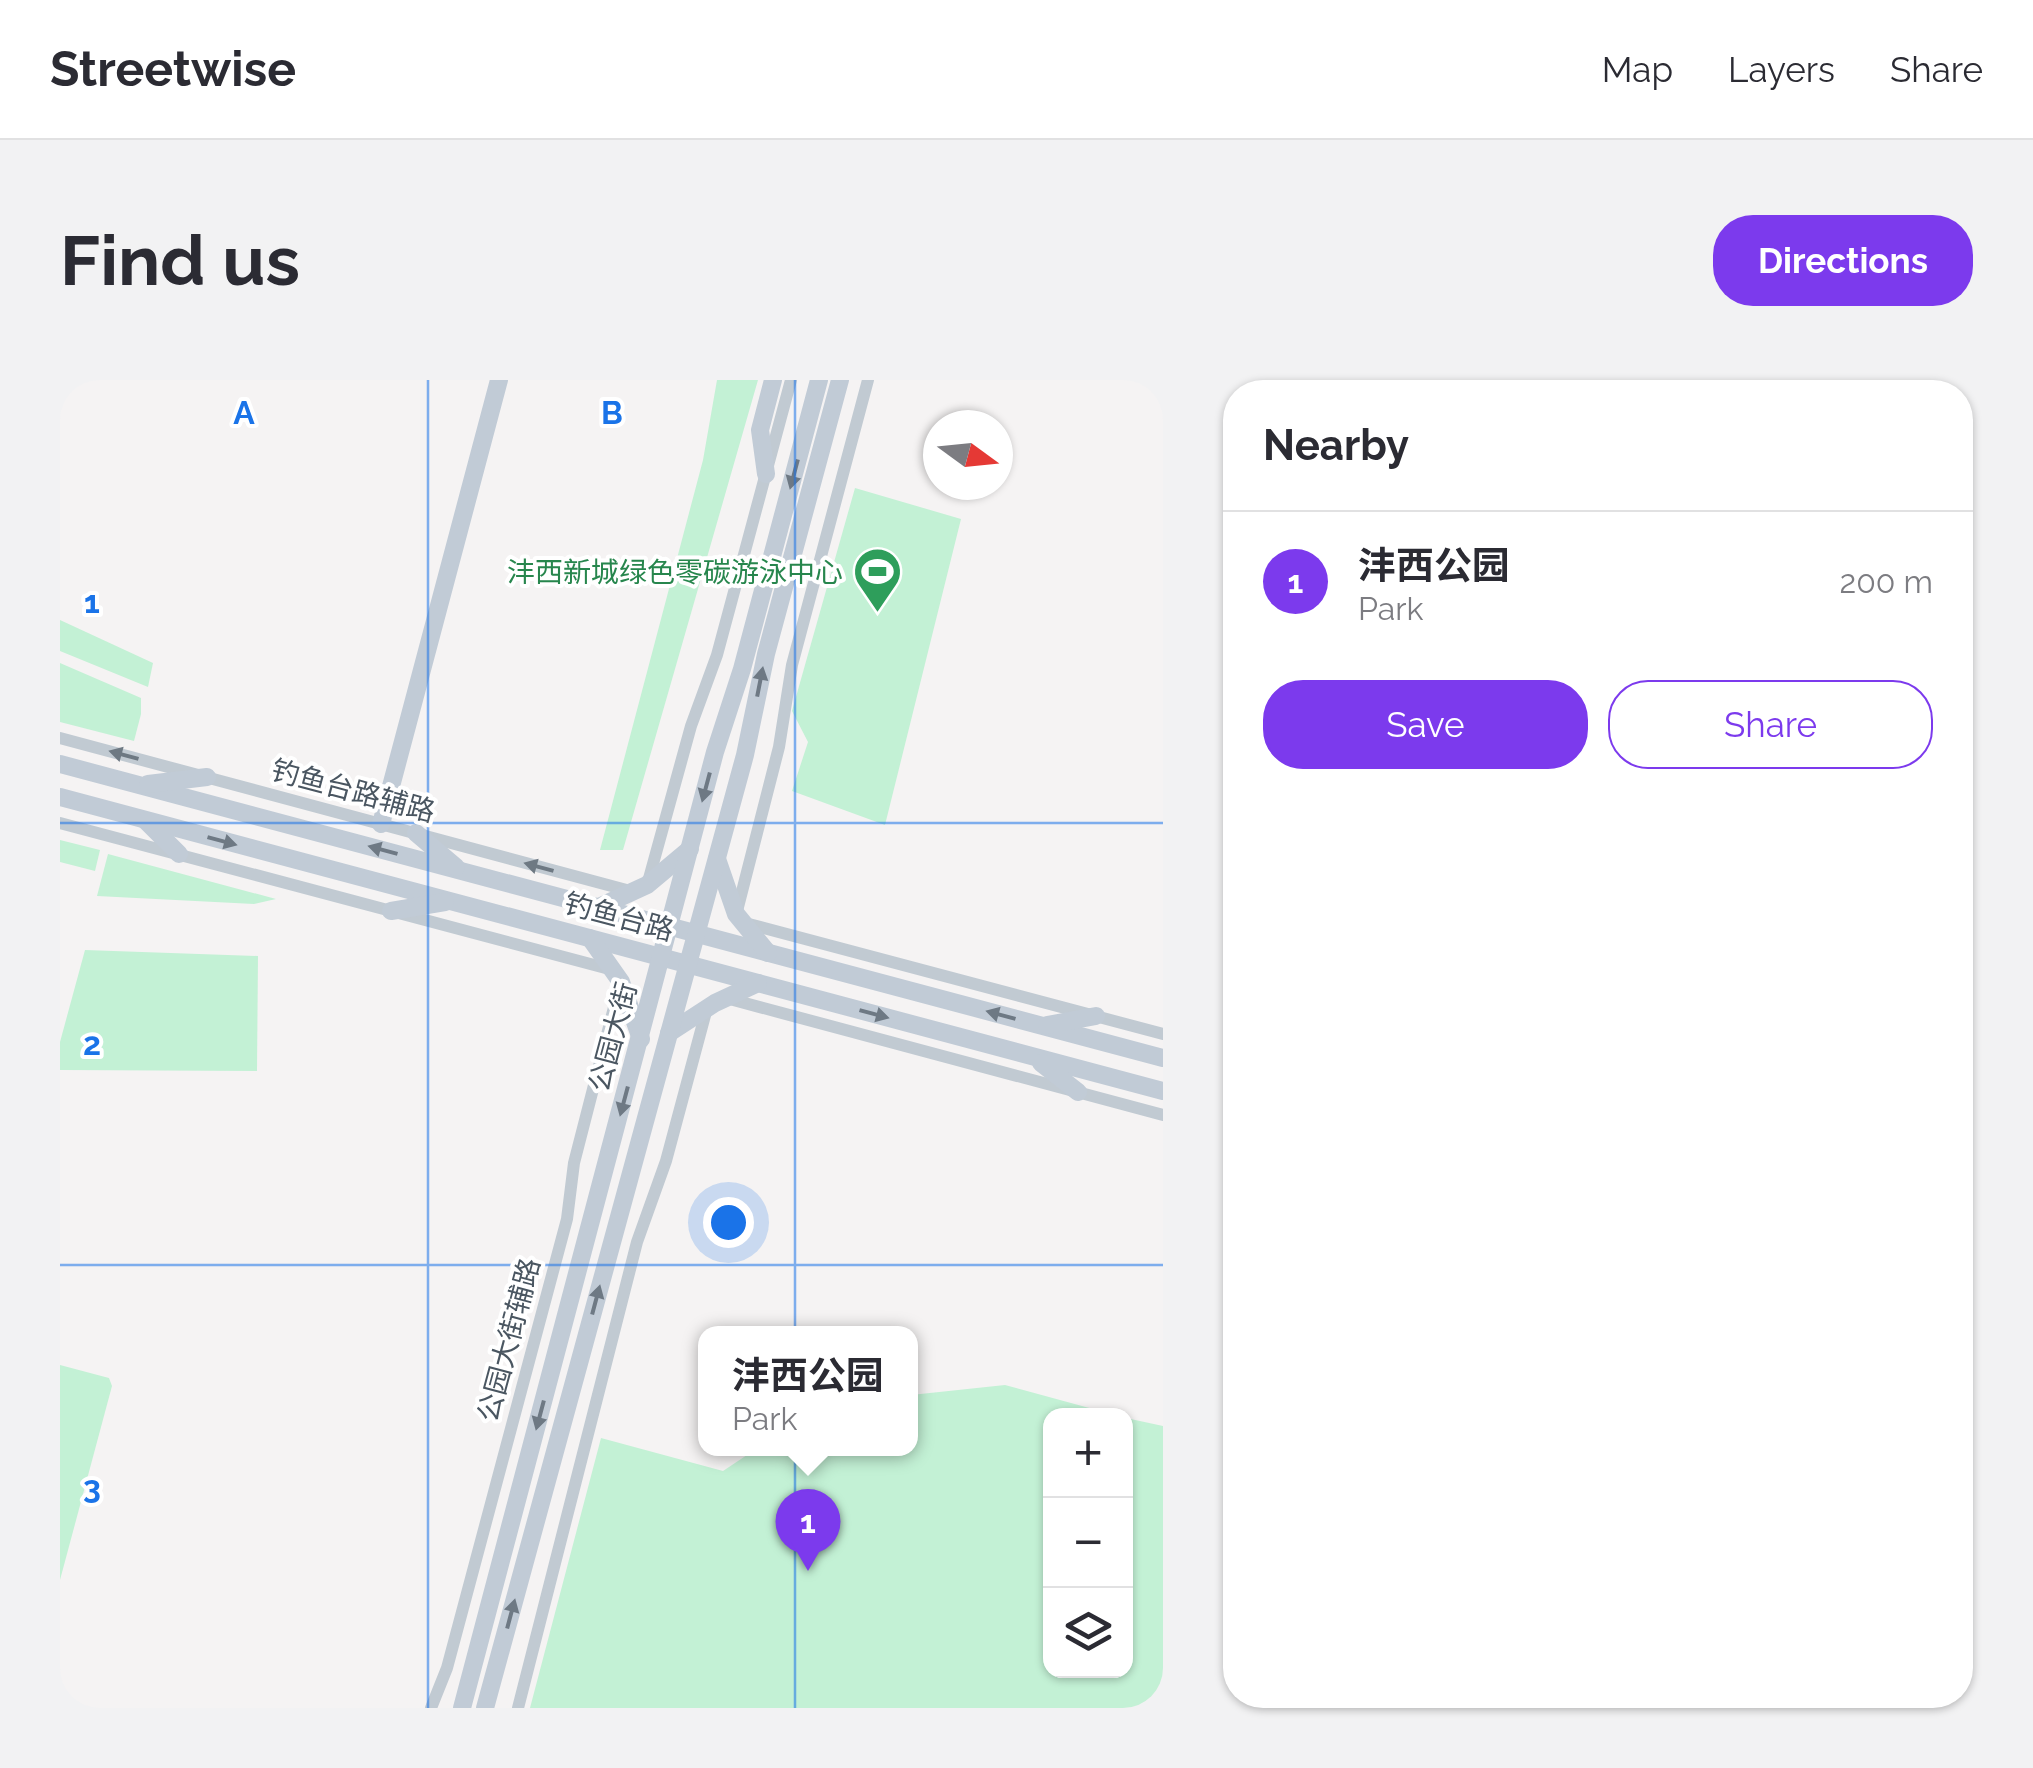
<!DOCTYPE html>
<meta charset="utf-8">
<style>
:root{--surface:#fff;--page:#f2f2f3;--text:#2b2b33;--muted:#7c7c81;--line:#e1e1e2;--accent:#7c3aed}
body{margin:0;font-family:Raleway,"Noto Sans SC",sans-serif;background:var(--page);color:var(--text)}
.controls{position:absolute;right:30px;bottom:30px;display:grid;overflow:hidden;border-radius:20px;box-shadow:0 2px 8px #0004}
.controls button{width:90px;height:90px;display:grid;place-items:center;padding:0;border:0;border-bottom:2px solid var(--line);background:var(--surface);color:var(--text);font:50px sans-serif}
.compass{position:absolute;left:863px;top:30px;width:90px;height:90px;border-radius:50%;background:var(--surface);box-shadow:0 2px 8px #0004;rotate:105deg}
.you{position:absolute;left:668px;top:842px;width:35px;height:35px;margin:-25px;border:8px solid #fff;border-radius:50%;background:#1a73e8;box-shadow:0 0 0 15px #1a73e833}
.badge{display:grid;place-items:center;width:65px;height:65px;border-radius:50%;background:var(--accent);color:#fff;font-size:32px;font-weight:700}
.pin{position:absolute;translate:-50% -82px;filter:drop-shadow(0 2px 5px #0008)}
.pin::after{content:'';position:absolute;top:52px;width:35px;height:30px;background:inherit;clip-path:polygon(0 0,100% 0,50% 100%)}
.popup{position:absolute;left:638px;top:946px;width:220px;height:130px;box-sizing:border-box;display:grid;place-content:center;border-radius:20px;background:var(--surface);filter:drop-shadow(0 2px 8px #0005);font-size:32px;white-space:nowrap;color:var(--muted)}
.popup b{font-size:38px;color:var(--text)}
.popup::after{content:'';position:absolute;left:50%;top:100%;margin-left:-20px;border:20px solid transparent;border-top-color:var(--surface)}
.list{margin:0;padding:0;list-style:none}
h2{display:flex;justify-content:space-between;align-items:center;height:130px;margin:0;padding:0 40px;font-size:42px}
h2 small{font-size:32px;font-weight:400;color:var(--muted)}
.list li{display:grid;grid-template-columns:65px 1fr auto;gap:30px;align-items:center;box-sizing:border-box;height:140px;padding:0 40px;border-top:2px solid var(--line)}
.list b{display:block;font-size:38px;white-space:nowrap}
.list p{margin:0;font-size:32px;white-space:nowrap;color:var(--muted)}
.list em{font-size:32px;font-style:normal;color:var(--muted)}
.actions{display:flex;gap:20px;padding:30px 40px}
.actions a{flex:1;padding:22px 0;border:2px solid var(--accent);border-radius:40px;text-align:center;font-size:35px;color:var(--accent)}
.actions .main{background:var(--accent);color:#fff}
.icon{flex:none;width:55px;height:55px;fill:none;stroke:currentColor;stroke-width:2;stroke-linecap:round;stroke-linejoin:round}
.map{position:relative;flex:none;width:1103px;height:1328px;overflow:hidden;border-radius:40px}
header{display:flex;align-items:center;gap:60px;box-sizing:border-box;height:140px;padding:0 50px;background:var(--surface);border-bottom:2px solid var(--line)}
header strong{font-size:48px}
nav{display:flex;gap:55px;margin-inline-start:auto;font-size:35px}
.intro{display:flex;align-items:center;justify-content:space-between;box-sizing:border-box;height:240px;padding:0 60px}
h1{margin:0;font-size:70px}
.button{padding:25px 45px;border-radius:40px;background:var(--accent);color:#fff;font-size:35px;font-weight:700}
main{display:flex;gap:60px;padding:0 60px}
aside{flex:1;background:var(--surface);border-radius:40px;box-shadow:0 2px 8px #0004}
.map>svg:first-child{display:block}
</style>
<header>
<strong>Streetwise</strong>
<nav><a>Map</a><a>Layers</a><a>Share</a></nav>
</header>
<div class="intro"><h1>Find us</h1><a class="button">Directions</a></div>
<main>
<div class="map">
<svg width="1103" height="1328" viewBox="0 0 1103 1328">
<rect width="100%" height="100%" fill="#f5f3f3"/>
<g fill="#c3f1d5">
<path d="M657,0H698L563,470H540L643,80Z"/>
<path d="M795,108L901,139L825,445L732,411L748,362L732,331Z"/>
<path d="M0,240L93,283L88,307L0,271Z"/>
<path d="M0,283L81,318V334L74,361L0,342Z"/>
<path d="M0,460L40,470L35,491L0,482Z"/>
<path d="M48,474L216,519L194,524L37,516Z"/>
<path d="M25,570L198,576L197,691L0,690V662Z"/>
<path d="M0,985L49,998L52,1006L0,1200Z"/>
<path d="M945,1005L1055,1035L991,1036V1290H1066V1038L1103,1046V1311L1075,1328H470L541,1058L663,1091L696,1069L850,1068L851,1015Z"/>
</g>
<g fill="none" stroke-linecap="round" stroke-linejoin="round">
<g stroke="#c1cad2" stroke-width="12">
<path d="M0,358L574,512"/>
<path d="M0,443L553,590"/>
<path d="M588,502L631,346L657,275L731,0"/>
<path d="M677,531L719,367L732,285L808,0"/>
<path d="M685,543L1103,654"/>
<path d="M666,618L1103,735"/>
<path d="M371,1328L387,1288L507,839L514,783L560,604"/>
<path d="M458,1328L577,862L606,781L647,628"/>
</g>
<g stroke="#c1cbd6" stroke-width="18">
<path d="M706,94L700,50L713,0"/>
<path d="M0,384L1103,678"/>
<path d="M88,404L147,397"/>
<path d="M0,417L1103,711"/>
<path d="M86,441L119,474"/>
<path d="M321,444L439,0"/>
<path d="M356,453L396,487"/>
<path d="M657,479L676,534L708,573"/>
<path d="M537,528L587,505L630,469"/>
<path d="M331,531L385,522"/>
<path d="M530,558L561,602L581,659"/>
<path d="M987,645L1036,636"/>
<path d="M609,653L655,623L698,603"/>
<path d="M981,683L1018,712"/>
<path d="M402,1328L655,372L682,289L759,0"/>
<path d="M425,1328L685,375L706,274L780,0"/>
<path d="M1098,1328L1103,1325"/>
</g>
</g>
<defs><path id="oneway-solid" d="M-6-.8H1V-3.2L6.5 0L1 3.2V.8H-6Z" transform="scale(2.5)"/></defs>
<g fill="#6e7984">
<use href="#oneway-solid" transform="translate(734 94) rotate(105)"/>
<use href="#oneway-solid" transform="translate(700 302) rotate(-79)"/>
<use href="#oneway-solid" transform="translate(646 407) rotate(105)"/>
<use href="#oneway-solid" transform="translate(162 461) rotate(15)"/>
<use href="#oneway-solid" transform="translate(323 470) rotate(-165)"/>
<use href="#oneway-solid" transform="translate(814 634) rotate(15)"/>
<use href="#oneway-solid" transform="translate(941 635) rotate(-165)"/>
<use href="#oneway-solid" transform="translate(564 721) rotate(105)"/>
<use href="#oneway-solid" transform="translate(536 920) rotate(-75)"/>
<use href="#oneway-solid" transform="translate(480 1035) rotate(105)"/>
<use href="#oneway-solid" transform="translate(451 1234) rotate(-75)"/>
</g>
<g fill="#6e7983">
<use href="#oneway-solid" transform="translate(64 375) rotate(-165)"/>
<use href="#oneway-solid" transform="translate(479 487) rotate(-165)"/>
</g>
<path fill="none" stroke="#1a73e8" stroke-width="2.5" stroke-opacity="0.55" d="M368,0V1328M735,0V1328M0,443H1103M0,885H1103"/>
<defs>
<symbol id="stadium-pin" viewBox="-11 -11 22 30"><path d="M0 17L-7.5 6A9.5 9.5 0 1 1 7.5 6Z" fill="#2e9e5b" stroke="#fff"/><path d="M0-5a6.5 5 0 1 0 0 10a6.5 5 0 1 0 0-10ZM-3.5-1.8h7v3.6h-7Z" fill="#fff"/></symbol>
</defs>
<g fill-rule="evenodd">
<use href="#stadium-pin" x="790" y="164" width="55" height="75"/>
</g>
<g text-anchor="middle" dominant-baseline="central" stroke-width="8" stroke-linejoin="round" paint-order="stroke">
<g font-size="28" fill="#27864d" stroke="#fff" text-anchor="end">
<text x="783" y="192">沣西新城绿色零碳游泳中心</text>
</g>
<g font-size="28" fill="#4a5661" stroke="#fff">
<text transform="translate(293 411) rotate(15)">钓鱼台路辅路</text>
<text transform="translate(559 537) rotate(15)">钓鱼台路</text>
<text transform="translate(553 657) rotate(-75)">公园大街</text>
<text transform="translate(449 960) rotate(-75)">公园大街辅路</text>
</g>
</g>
<g font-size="32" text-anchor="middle" font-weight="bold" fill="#1a73e8" stroke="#fff" stroke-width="8" stroke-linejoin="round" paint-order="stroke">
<text x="184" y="44">A</text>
<text x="552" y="44">B</text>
<text x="32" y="233">1</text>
<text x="32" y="675">2</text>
<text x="32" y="1118">3</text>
</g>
</svg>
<div class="controls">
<button>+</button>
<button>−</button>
<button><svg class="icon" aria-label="layers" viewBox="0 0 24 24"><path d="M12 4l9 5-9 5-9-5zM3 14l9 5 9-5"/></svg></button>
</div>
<svg class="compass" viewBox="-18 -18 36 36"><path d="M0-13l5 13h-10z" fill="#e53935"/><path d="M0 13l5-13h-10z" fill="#7c7c81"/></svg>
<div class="you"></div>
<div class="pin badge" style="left:748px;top:1191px">1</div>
<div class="popup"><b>沣西公园</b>Park</div>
</div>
<aside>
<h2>Nearby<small></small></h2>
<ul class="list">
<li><span class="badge">1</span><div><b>沣西公园</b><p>Park</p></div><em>200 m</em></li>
</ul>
<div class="actions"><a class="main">Save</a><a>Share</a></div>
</aside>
</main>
